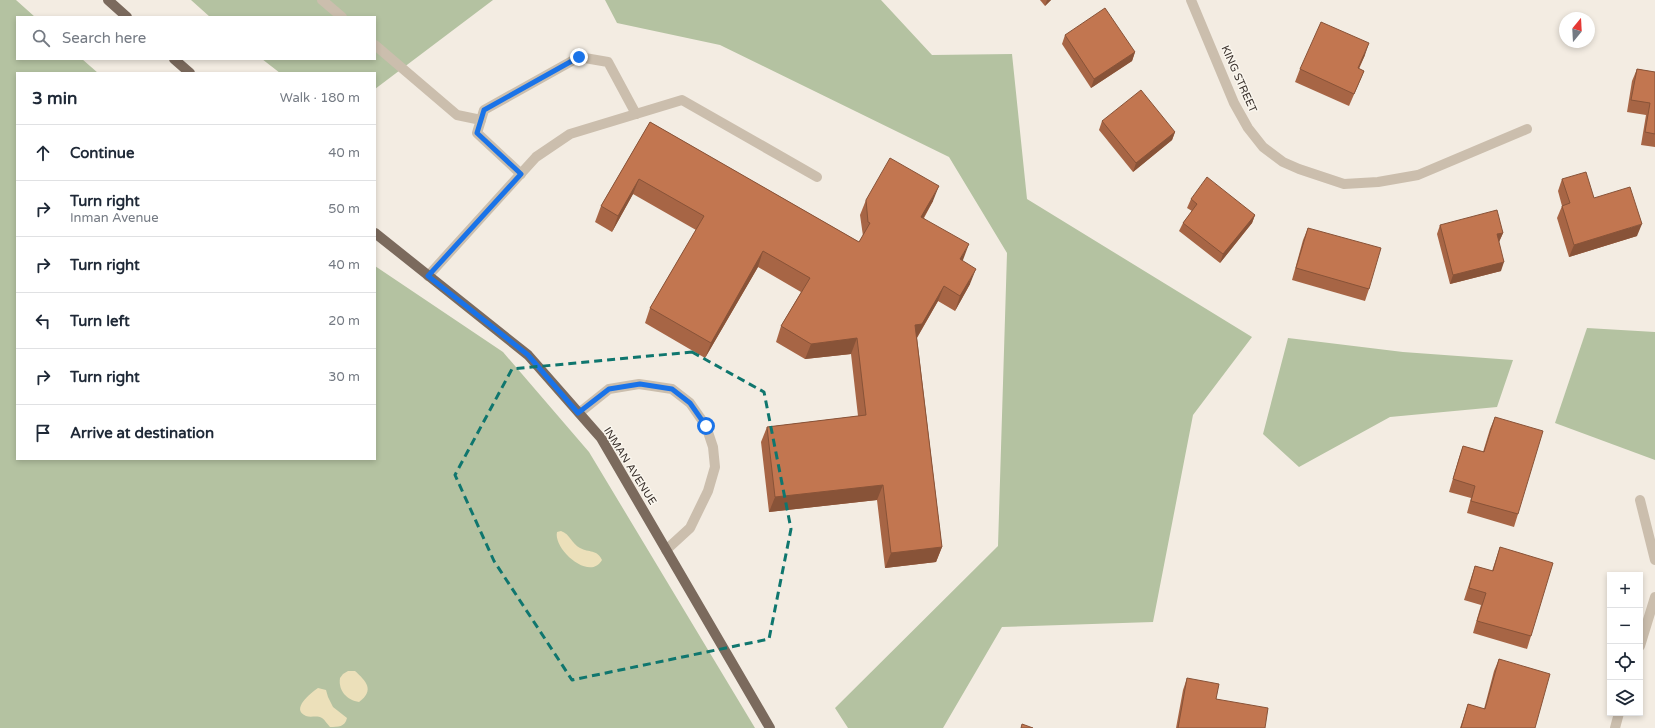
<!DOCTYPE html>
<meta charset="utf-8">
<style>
:root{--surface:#fff;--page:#f2f2f3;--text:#1f2937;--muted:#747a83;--line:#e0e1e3}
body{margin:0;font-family:"Varela Round",sans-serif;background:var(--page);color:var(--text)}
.controls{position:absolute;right:12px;bottom:12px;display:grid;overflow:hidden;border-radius:0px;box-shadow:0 2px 6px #0003}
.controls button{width:36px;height:36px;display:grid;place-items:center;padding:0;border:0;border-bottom:1px solid var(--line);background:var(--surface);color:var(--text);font:20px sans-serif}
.compass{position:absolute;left:1559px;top:12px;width:36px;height:36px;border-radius:50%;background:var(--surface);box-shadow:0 2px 6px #0003;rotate:18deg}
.stop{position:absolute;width:12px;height:12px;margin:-9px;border:3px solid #1a73e8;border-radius:50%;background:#fff}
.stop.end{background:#1a73e8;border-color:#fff;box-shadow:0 1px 4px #0008}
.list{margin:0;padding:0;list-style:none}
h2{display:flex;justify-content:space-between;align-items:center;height:52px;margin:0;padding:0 16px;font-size:17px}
h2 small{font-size:13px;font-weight:400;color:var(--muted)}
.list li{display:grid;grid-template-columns:26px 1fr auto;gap:12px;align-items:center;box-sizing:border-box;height:56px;padding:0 16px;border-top:1px solid var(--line)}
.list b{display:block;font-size:15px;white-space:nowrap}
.list p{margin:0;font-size:13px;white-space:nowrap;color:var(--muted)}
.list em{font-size:13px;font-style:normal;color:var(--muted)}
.icon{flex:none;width:22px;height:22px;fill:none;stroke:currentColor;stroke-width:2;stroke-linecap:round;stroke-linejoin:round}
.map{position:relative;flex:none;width:1655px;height:728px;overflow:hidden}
.search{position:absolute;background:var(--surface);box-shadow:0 2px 6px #0003;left:16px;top:16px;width:360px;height:44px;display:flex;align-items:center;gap:10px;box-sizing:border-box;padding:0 14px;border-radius:0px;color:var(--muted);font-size:15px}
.panel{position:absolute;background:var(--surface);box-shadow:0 2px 6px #0003;left:16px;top:72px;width:360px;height:388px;border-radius:0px}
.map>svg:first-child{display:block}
</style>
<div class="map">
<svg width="1655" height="728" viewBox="0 0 1655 728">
<rect width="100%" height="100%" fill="#f3ece2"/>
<g fill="#b4c2a1">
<path d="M0,0H16L35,17H17V59H82L98,73H17V459H375V266L503,352L589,452L755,728H0Z"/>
<path d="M191,0H493L375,89V73H280L262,59H375V17H210Z"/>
<path d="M605,0H881L932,55L1012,54L1027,199L1252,337L1193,415L1153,622L1002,627L943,728H848L835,708L998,546L1007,253L949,157L720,45L617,23Z"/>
<path d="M1587,328L1655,332V460L1555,423Z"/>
<path d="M1288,338L1403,352L1513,360L1497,407L1390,417L1299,467L1263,434Z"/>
</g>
<g fill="#ece0ba">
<path d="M561,531C570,534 572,544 580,548C589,553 597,549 602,560C590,582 553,549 557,532Z"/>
<path d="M348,671H355C366,681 375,690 359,702C347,700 338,691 340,678L343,674Z"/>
<path d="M318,688L326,690L328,697L333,707L347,718C345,727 338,727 330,727C327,724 325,720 322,718C317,715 311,718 306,716C290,709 311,693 318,688Z"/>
</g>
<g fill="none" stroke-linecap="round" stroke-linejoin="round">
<g stroke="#cbbead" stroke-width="10">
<path d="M322,0L342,17"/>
<path d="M1191,0L1234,103L1248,128L1263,147L1283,162L1299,169L1344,184L1378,182L1418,175L1527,129"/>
<path d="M375,45L457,115L481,120"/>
<path d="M521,174L477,133L484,110L579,57L608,62L636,114"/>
<path d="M428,276L536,157L570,134L682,100L817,177"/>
<path d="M579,413L609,389L639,384L672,389L690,403L706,426L713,447L715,467L708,491L690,528L666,550"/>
<path d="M1640,500L1655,560"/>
<path d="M1640,646L1655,597"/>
<path d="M1615,728L1619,713"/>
</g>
<g stroke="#7b6a5d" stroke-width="10">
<path d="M108,0L127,17"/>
<path d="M174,59L190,73"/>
<path d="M375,233L528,355L601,438L770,728"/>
</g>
</g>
<g fill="#a76545">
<path d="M1040,0H1051L1045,6Z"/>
<path d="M1065,35L1135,52L1132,61L1091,88L1062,44Z"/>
<path d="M1365,55L1359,69L1364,71L1359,83L1349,106L1295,82L1300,69Z"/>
<path d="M1637,69L1655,72V147L1641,145L1646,115L1627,112L1632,81Z"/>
<path d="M1102,121L1175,132L1172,140L1133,172L1099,130Z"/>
<path d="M650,122L859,242L863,236L860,215L866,200L933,201L924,218L963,260L962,261L970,284L955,311L938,301L917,338L942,547L936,562L885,568L877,500L769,512L761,442L767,427L858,416L851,354L805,359L776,342L781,326L801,292L758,267L705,358L645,323L650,308L696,230L633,194L612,232L595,222L601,206Z"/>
<path d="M1562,179L1594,198L1637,236L1569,257L1557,218L1562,206L1558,191Z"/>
<path d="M1191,199L1255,215L1252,223L1220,263L1179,231L1183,223L1192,211L1187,208Z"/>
<path d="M1440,225L1503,233L1499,242L1501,271L1450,284L1437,234Z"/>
<path d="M1308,228L1369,289L1365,301L1292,280L1303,240Z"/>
<path d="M1495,417L1518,514L1514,527L1467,513L1471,498L1449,492L1459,458L1463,446L1483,452L1490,429Z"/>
<path d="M1500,547L1531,636L1527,649L1473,633L1481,605L1464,600L1471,578L1475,566L1492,571Z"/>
<path d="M1499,659L1535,728H1460L1468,704L1484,709L1494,671Z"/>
<path d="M1187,678L1216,699L1265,728H1176L1183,690Z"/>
</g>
<g fill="#885338">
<path d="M1047,0H1051L1045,6Z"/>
<path d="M1369,43L1365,55L1353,80L1358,68Z"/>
<path d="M1135,52L1132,61L1091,88L1094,79Z"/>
<path d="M1175,132L1172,140L1133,172L1136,163Z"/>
<path d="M639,179L633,194L612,232L618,216Z"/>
<path d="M939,186L933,201L915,232L921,217Z"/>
<path d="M1255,215L1252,223L1220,263L1223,254Z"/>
<path d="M1642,224L1637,236L1569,257L1574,245Z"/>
<path d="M1503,233L1499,242L1494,243L1497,234Z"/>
<path d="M969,244L963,260L954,275L960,259Z"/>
<path d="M763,251L758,267L705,358L711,343Z"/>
<path d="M1504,262L1501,271L1450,284L1453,275Z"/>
<path d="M976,269L970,284L955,311L960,296Z"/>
<path d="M944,286L938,301L916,339L915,325Z"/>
<path d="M857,338L851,354L805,359L811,344Z"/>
<path d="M883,485L877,500L769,512L775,497Z"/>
<path d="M942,547L936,562L885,568L891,553Z"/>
</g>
<g fill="#c27650" stroke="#885338">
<path d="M1105,8L1135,52L1094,79L1065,35Z"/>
<path d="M1321,22L1369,43L1358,68L1364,71L1354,94L1300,69Z"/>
<path d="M1637,69L1655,72V134L1645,132L1650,103L1631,100Z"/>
<path d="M1141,90L1175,132L1136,163L1102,121Z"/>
<path d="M650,122L859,242L870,223L868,222L866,200L890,158L939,186L921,217L969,244L960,259L976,269L960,296L944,286L922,324L915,325L942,547L891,553L883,485L775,497L767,427L866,415L857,338L811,344L781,326L810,278L763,251L711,343L650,308L704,216L639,179L618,216L601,206Z"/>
<path d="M1586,172L1594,198L1630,187L1642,224L1574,245L1562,206L1570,203L1562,179Z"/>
<path d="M1207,177L1255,215L1223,254L1183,223L1197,204L1191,199Z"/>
<path d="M1497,210L1503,233L1497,234L1504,262L1453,275L1440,225Z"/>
<path d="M1308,228L1381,248L1369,289L1296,268Z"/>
<path d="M1495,417L1543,431L1518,514L1471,501L1475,486L1453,479L1463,446L1484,452Z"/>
<path d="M1500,547L1553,563L1531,636L1477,621L1486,593L1469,588L1475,566L1493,571Z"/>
<path d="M1499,659L1550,674L1535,728H1461L1468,704L1485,709Z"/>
<path d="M1187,678L1219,684L1216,699L1268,708L1265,728H1178Z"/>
<path d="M1022,724L1033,728H1021Z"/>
</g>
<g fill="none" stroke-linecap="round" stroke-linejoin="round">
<path stroke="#1a73e8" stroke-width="5" d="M579,57L484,110L477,133L521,174L428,276L528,355L578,413L609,389L640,384L672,389L690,403L706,426"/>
</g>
<path fill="none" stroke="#0f766e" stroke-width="3" stroke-dasharray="8 5" stroke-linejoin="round" d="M692,352L764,392L791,529L769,639L572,680L494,561L455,475L512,369Z"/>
<g text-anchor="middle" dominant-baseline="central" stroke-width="3" stroke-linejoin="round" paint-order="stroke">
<g font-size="11" fill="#3a312c" stroke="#faf6ee">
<text transform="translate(1239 79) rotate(66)">KING STREET</text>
<text transform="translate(630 466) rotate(58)">INMAN AVENUE</text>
</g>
</g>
</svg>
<div class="controls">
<button>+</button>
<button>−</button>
<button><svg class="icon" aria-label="locate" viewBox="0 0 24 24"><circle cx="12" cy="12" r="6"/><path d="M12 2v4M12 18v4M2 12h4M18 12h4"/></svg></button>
<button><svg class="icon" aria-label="layers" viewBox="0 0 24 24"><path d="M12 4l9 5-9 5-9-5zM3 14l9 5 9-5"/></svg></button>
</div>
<svg class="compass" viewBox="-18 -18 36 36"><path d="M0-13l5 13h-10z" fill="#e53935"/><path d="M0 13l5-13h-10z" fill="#747a83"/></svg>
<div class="stop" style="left:706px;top:426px"></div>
<div class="stop end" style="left:579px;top:57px"></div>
<div class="search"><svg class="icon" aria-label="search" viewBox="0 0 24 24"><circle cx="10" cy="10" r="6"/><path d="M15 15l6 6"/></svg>Search here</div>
<section class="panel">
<h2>3 min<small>Walk · 180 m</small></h2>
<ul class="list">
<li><svg class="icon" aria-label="ahead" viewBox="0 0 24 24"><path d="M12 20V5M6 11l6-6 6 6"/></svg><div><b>Continue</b></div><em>40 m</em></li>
<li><svg class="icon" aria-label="right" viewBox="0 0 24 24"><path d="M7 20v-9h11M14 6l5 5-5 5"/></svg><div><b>Turn right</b><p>Inman Avenue</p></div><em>50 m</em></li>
<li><svg class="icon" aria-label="right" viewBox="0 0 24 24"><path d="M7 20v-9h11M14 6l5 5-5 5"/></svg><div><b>Turn right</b></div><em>40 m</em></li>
<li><svg class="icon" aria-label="left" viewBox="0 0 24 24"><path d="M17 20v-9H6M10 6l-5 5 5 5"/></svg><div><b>Turn left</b></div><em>20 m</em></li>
<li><svg class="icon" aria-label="right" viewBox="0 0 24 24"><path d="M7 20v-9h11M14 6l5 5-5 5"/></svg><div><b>Turn right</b></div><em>30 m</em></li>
<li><svg class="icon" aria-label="arrive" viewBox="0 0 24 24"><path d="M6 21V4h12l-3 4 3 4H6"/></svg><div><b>Arrive at destination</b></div></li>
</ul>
</section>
</div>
